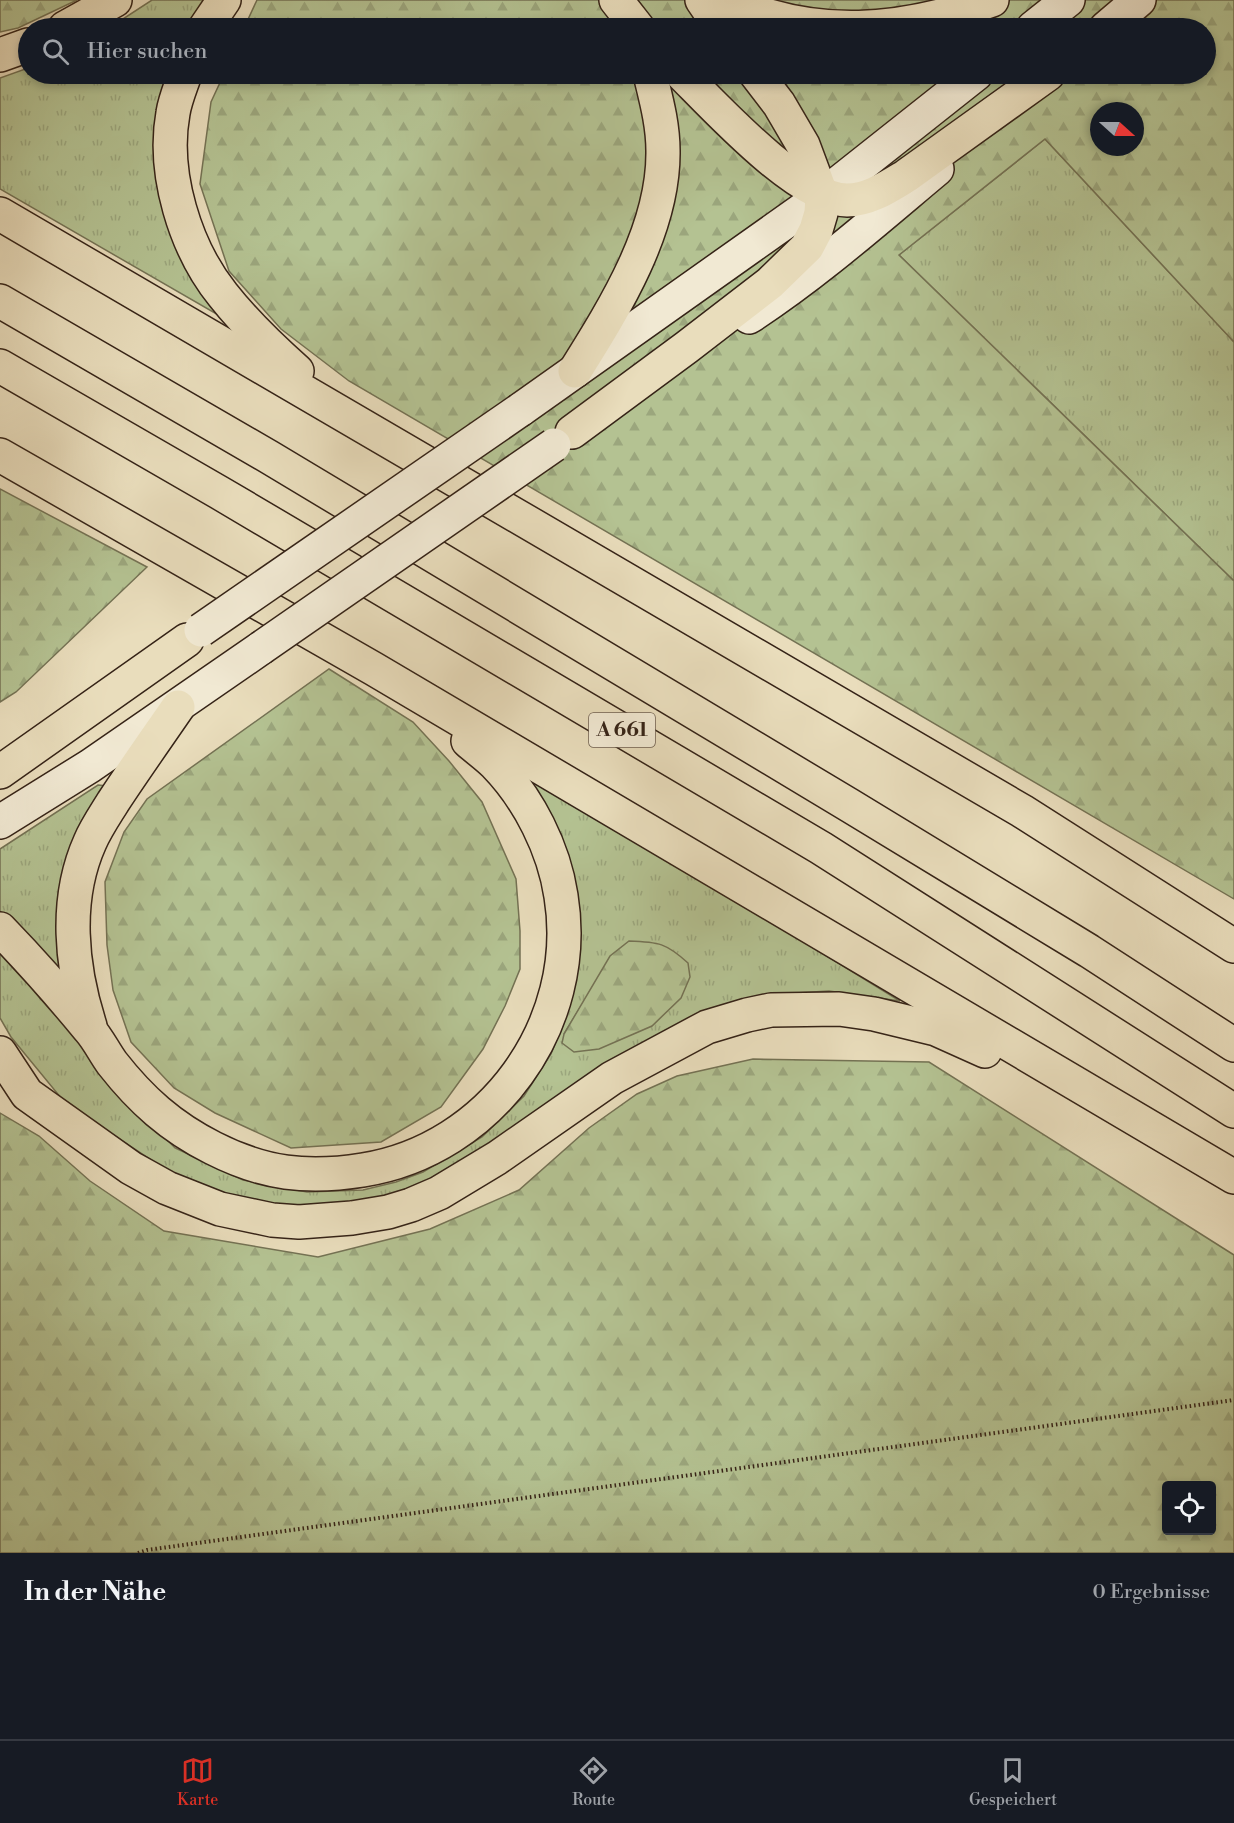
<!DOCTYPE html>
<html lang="de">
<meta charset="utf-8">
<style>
:root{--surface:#171b24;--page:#20242c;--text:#f1f3f6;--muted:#9ea1a6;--line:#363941;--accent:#d93025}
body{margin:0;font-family:"Libre Bodoni",serif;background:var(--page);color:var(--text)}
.controls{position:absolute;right:18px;bottom:18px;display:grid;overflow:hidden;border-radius:6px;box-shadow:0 3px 9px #0003}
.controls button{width:54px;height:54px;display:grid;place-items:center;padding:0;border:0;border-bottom:2px solid var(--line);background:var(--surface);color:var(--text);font:30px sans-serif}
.compass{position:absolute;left:1090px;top:102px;width:54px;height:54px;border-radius:50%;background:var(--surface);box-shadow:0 3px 9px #0003;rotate:111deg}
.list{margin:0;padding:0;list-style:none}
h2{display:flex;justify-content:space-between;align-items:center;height:78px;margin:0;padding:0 24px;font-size:26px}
h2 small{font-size:20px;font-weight:400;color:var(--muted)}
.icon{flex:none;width:33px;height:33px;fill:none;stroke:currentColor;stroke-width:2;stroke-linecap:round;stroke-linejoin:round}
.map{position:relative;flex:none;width:1234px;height:1553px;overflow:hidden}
.search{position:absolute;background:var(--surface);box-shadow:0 3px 9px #0003;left:18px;right:18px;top:18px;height:66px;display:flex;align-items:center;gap:15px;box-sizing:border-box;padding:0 21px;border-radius:33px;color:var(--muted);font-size:22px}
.sheet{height:186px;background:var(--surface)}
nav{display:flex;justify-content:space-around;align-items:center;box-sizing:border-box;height:84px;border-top:2px solid var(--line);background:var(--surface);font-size:16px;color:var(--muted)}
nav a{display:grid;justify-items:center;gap:3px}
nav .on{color:var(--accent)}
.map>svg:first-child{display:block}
</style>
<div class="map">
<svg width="1234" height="1553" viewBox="0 0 1234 1553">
<defs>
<pattern id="grass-tufts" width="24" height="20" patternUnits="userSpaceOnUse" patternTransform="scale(1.5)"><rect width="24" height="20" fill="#b4c292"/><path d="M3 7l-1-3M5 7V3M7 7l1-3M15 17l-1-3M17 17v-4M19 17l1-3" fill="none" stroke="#9ba67d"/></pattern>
<pattern id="forest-firs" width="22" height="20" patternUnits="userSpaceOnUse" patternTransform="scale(1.5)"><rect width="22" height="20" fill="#b4c292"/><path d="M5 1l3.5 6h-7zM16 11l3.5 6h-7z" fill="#9ba67d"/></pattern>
</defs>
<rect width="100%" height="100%" fill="#e9ddbc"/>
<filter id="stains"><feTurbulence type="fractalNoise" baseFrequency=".00333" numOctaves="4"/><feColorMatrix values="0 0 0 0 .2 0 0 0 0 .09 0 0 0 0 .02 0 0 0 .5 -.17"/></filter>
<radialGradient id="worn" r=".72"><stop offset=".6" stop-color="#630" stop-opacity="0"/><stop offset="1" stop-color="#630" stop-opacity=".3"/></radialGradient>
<g fill="url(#grass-tufts)" stroke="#747254" stroke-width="1.5" fill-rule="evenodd">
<path d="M152,0H209L192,28H109Z"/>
<path d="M28,68V74H173L167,91L220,316L0,189V78Z"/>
<path d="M1045,139L1234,342V581L899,255Z"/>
<path d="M519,767L900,1001L829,991L779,994L556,1104L428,1180L381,1199L336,1206L275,1205L234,1198L177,1177L66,1104L11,1037L0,1018V946L129,1101L175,1148L243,1180L307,1192L363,1190L396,1182L423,1172L482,1137L524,1096L551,1054L565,1019L575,977L570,866L561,834ZM688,963L564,1034L581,1006Z"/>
<path d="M98,785L107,786L65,987L0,911V849Z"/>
</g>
<g fill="url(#forest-firs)" stroke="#747254" stroke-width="1.5" fill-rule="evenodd">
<path d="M0,0H77L18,28L0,32Z"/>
<path d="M257,0H1234V342L1045,139L899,255L1234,581V899L349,381L281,329L229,271L200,184L211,102L224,74H1206V28H244ZM1099,111H1135V147H1099Z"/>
<path d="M0,489L147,567L16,692L0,702Z"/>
<path d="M329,669L413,722L449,761L482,802L516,879L520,931V969L505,1006L483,1049L441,1107L381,1142L291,1148L215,1113L174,1088L131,1042L113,990L107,945L105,882L124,832L147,799Z"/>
<path d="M629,941C659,942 666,943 688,963L690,977L681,998L652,1026L599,1049L574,1052L562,1043L564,1034L610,956Z"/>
<path d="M753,1059L929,1062L1234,1255V1553H0V1113L39,1136L90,1181L164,1231L318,1257L430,1229L519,1190L589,1128L637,1094L677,1076ZM1166,1486H1212V1530H1166Z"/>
</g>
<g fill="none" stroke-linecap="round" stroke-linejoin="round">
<defs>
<g id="secondary">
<path d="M1033,28L1068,0"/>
<path d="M1106,28L1139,0"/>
<path d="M749,317C815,274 876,220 937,169"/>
<path d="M520,410L822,196L976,74"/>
<path d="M0,822L90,766L261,648"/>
</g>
<g id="highway">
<path d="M616,0L638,28"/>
<path d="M702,0L721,28"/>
<path d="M727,0C814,41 904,32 992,0"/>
<path d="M65,28L115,0"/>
<path d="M205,28L224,0"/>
<path d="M0,55L28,45"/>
<path d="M185,74C181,86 175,100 173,113C162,173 185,248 223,295C245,323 270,347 297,371"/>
<path d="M682,74C715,107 800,200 847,200C869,200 888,187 906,176L1048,74"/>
<path d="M0,214L1022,811L1234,946"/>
<path d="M0,301L269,457L849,805L1089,951L1234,1045"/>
<path d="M0,366L220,493L821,848L1234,1111"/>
<path d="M575,371C615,307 664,229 663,151C663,124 656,99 650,74"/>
<path d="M572,432L687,347L770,283L807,247L816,230L821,213L822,196L803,145L779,104L756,74"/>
<path d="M0,455L374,669L1234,1177"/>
<path d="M0,772L187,640"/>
<path d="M0,929C31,961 61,995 89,1029C98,1039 104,1052 112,1063C141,1100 171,1127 213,1148C264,1174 307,1179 363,1170C490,1150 582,1025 561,896C554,849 529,799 495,764C487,756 477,749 468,741"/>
<path d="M90,1026C71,967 64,900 90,842C96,828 105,815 113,802C134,770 156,739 178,707"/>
<path d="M0,1053L27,1094L131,1168L167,1188L220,1209L272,1220L299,1222L352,1218L388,1212L411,1205L439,1193L497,1158L612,1078L707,1027L747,1015L771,1010L839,1009L874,1014L936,1029L985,1051"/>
</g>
</defs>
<use href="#secondary" stroke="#352317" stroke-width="36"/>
<use href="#highway" stroke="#352317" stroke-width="36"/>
<path stroke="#352317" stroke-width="4" stroke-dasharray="1.5 3" stroke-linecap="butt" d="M138,1553L147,1550L1234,1400"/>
<use href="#secondary" stroke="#f1e9d3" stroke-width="33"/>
<use href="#highway" stroke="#e9ddbc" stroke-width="33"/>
<defs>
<g id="secondary-bridge">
<path d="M201,630L520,410"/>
<path d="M261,648L554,445"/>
</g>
</defs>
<use href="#secondary-bridge" stroke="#352317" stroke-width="36" stroke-linecap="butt"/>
<use href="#secondary-bridge" stroke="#f1e9d3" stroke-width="33"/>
</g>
<g text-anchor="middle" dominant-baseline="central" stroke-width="6" stroke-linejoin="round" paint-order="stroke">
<rect fill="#f1e9d3" stroke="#6d5e4f" stroke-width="1.5" x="589" y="713" width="66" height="34" rx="4.5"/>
<g font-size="20" font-weight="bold" fill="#352317">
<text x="622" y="730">A 661</text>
</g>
</g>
<rect width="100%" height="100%" filter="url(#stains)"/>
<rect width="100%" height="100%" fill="url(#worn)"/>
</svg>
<div class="controls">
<button><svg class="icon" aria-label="locate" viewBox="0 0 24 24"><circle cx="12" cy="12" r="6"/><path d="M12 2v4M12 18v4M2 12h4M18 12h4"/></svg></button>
</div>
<svg class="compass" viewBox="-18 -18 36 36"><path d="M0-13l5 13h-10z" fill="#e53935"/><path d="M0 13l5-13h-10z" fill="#9ea1a6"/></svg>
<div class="search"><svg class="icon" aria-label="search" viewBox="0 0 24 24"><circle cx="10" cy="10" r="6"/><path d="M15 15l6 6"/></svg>Hier suchen</div>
</div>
<section class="sheet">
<h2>In der Nähe<small>0 Ergebnisse</small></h2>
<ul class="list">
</ul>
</section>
<nav>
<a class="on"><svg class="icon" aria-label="map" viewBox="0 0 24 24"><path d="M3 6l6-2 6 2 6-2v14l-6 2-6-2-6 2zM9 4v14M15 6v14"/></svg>Karte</a>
<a><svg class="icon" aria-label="directions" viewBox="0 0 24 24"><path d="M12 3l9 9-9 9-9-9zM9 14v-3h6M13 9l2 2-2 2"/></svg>Route</a>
<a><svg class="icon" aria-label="saved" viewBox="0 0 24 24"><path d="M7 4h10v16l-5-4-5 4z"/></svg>Gespeichert</a>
</nav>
